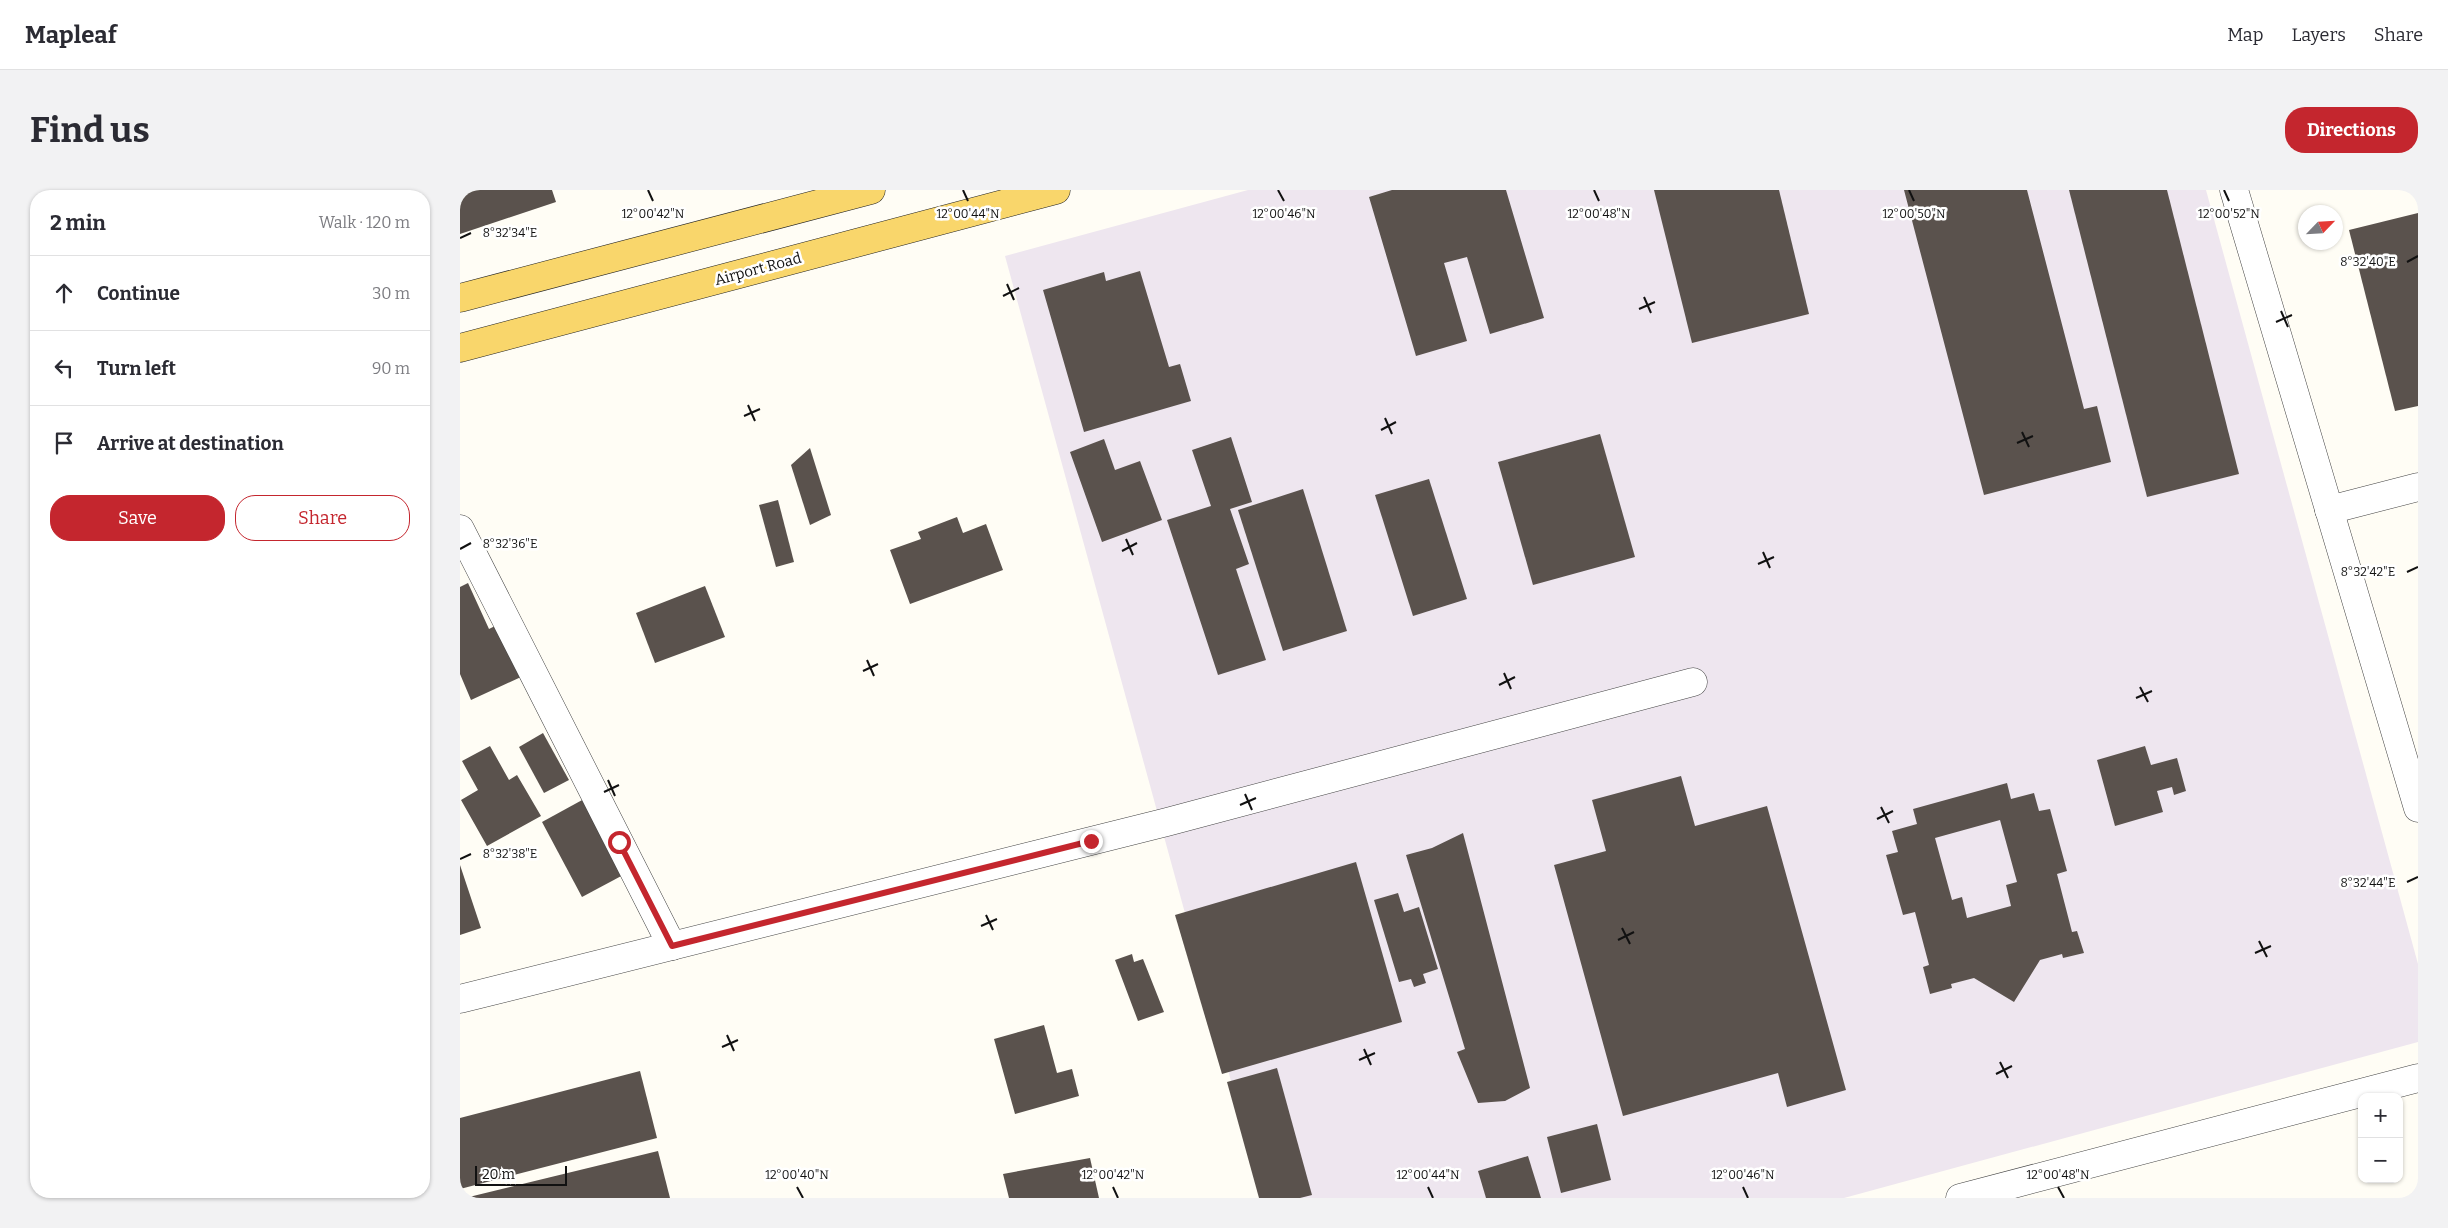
<!DOCTYPE html>
<meta charset="utf-8">
<style>
:root{--surface:#fff;--page:#f2f2f3;--text:#2b2b33;--muted:#7c7c81;--line:#e1e1e2;--accent:#c4262e}
body{margin:0;font-family:Bitter,serif;background:var(--page);color:var(--text)}
.controls{position:absolute;right:15px;bottom:15px;display:grid;overflow:hidden;border-radius:10px;box-shadow:0 1px 4px #0004}
.controls button{width:45px;height:45px;display:grid;place-items:center;padding:0;border:0;border-bottom:1px solid var(--line);background:var(--surface);color:var(--text);font:25px sans-serif}
.compass{position:absolute;left:1838px;top:15px;width:45px;height:45px;border-radius:50%;background:var(--surface);box-shadow:0 1px 4px #0004;rotate:65deg}
.scale{position:absolute;left:15px;bottom:12px;width:92px;box-sizing:border-box;padding-left:5px;border:2px solid #111;border-top:0;font-size:14px;line-height:18px;white-space:nowrap;color:#111;-webkit-text-stroke:4px #fff;paint-order:stroke}
.stop{position:absolute;width:15px;height:15px;margin:-11px;border:4px solid #c4262e;border-radius:50%;background:#fff}
.stop.end{background:#c4262e;border-color:#fff;box-shadow:0 1px 5px #0008}
.list{margin:0;padding:0;list-style:none}
h2{display:flex;justify-content:space-between;align-items:center;height:65px;margin:0;padding:0 20px;font-size:21px}
h2 small{font-size:16px;font-weight:400;color:var(--muted)}
.list li{display:grid;grid-template-columns:32px 1fr auto;gap:15px;align-items:center;box-sizing:border-box;height:75px;padding:0 20px;border-top:1px solid var(--line)}
.list b{display:block;font-size:19px;white-space:nowrap}
.list em{font-size:16px;font-style:normal;color:var(--muted)}
.actions{display:flex;gap:10px;padding:15px 20px}
.actions a{flex:1;padding:11px 0;border:1px solid var(--accent);border-radius:20px;text-align:center;font-size:18px;color:var(--accent)}
.actions .main{background:var(--accent);color:#fff}
.icon{flex:none;width:28px;height:28px;fill:none;stroke:currentColor;stroke-width:2;stroke-linecap:round;stroke-linejoin:round}
.map{position:relative;flex:none;width:1958px;height:1008px;overflow:hidden;border-radius:20px}
header{display:flex;align-items:center;gap:30px;box-sizing:border-box;height:70px;padding:0 25px;background:var(--surface);border-bottom:1px solid var(--line)}
header strong{font-size:24px}
nav{display:flex;gap:28px;margin-inline-start:auto;font-size:18px}
.intro{display:flex;align-items:center;justify-content:space-between;box-sizing:border-box;height:120px;padding:0 30px}
h1{margin:0;font-size:35px}
.button{padding:12px 22px;border-radius:20px;background:var(--accent);color:#fff;font-size:18px;font-weight:700}
main{display:flex;gap:30px;padding:0 30px}
aside{flex:1;background:var(--surface);border-radius:20px;box-shadow:0 1px 4px #0004}
.map>svg:first-child{display:block}
</style>
<header>
<strong>Mapleaf</strong>
<nav><a>Map</a><a>Layers</a><a>Share</a></nav>
</header>
<div class="intro"><h1>Find us</h1><a class="button">Directions</a></div>
<main>
<aside>
<h2>2 min<small>Walk · 120 m</small></h2>
<ul class="list">
<li><svg class="icon" aria-label="ahead" viewBox="0 0 24 24"><path d="M12 20V5M6 11l6-6 6 6"/></svg><div><b>Continue</b></div><em>30 m</em></li>
<li><svg class="icon" aria-label="left" viewBox="0 0 24 24"><path d="M17 20v-9H6M10 6l-5 5 5 5"/></svg><div><b>Turn left</b></div><em>90 m</em></li>
<li><svg class="icon" aria-label="arrive" viewBox="0 0 24 24"><path d="M6 21V4h12l-3 4 3 4H6"/></svg><div><b>Arrive at destination</b></div></li>
</ul>
<div class="actions"><a class="main">Save</a><a>Share</a></div>
</aside>
<div class="map">
<svg width="1958" height="1008" viewBox="0 0 1958 1008">
<rect width="100%" height="100%" fill="#fffdf5"/>
<path fill="#eee6ef" d="M788,0H1746L1958,774V852L1384,1008H803L545,66Z"/>
<g fill="#5a524d" fill-rule="evenodd">
<path d="M0,0H92L96,12L0,44Z"/>
<path d="M932,0H1046L1084,128L1030,144L1007,67L984,73L1007,151L956,166L909,7Z"/>
<path d="M1194,0H1319L1349,124L1232,153Z"/>
<path d="M1444,0H1567L1624,219L1637,216L1651,272L1524,305Z"/>
<path d="M1609,0H1707L1779,284L1687,307Z"/>
<path d="M1958,23V216L1935,221L1889,40Z"/>
<path d="M680,81L709,177L720,174L731,211L624,242L583,100L644,82L646,91Z"/>
<path d="M1140,244L1175,367L1073,395L1038,272Z"/>
<path d="M771,247L792,312L770,319L789,374L776,379L806,470L758,485L707,330L751,316L732,260Z"/>
<path d="M644,249L655,280L680,271L702,330L642,352L610,262Z"/>
<path d="M350,258L371,325L350,335L331,275Z"/>
<path d="M969,289L1007,409L953,426L915,305Z"/>
<path d="M843,299L887,441L823,461L778,320Z"/>
<path d="M318,310L334,372L316,377L299,315Z"/>
<path d="M497,327L503,343L526,334L543,380L450,414L430,360L461,349L458,342Z"/>
<path d="M8,393L29,439L37,435L61,487L11,510L0,484V397Z"/>
<path d="M245,396L265,447L195,473L176,423Z"/>
<path d="M83,543L109,590L84,603L59,557Z"/>
<path d="M30,556L49,590L57,585L81,626L27,656L1,610L18,600L2,571Z"/>
<path d="M1685,556L1691,575L1717,568L1726,601L1714,605L1712,597L1697,601L1703,622L1655,636L1637,570Z"/>
<path d="M1221,586L1235,636L1307,616L1386,900L1327,917L1318,883L1163,926L1094,675L1146,661L1132,610Z"/>
<path d="M1547,593L1551,609L1574,603L1579,621L1590,619L1607,681L1597,684L1612,742L1617,741L1624,763L1603,768L1602,764L1580,770L1554,812L1514,788L1491,794L1492,798L1470,804L1463,777L1469,775L1455,722L1443,725L1426,665L1438,662L1432,641L1457,634L1453,619ZM1540,630L1557,692L1546,695L1551,716L1507,728L1502,707L1492,710L1475,648Z"/>
<path d="M124,609L165,684L122,707L82,632Z"/>
<path d="M1003,643L1070,898L1045,911L1018,913L997,862L1005,859L946,665L972,658Z"/>
<path d="M896,672L942,832L762,884L715,725Z"/>
<path d="M0,675L21,738L0,745Z"/>
<path d="M938,703L944,722L959,717L978,779L963,784L966,793L954,797L951,789L939,792L914,710Z"/>
<path d="M672,764L674,772L683,769L704,822L678,831L655,770Z"/>
<path d="M584,835L597,883L612,879L619,906L555,924L534,849Z"/>
<path d="M817,878L852,1005L840,1008H799L767,892Z"/>
<path d="M180,881L197,948L0,999V928Z"/>
<path d="M1137,934L1151,990L1101,1003L1087,947Z"/>
<path d="M198,961L210,1008H9V1007Z"/>
<path d="M1068,966L1081,1008H1026L1018,981Z"/>
<path d="M630,968L639,1008H549L543,984Z"/>
</g>
<g fill="none" stroke-linecap="round" stroke-linejoin="round">
<defs>
<g id="minor">
<path d="M1774,0L1958,618"/>
<path d="M1869,320L1958,297"/>
<path d="M0,339L212,756"/>
<path d="M0,809L707,632L1233,492"/>
<path d="M1500,1008L1958,888"/>
</g>
<g id="major">
<path d="M0,108L411,0"/>
<path d="M0,158L596,0"/>
</g>
</defs>
<use href="#minor" stroke="#444" stroke-width="29"/>
<use href="#major" stroke="#222" stroke-width="29"/>
<use href="#minor" stroke="#fff" stroke-width="28"/>
<use href="#major" stroke="#f9d66b" stroke-width="28"/>
</g>
<g fill="none" stroke-linecap="round" stroke-linejoin="round">
<path stroke="#c4262e" stroke-width="6" d="M159,652L212,756L631,651"/>
</g>
<path fill="none" stroke="#111" stroke-width="2" d="M188,0L193,11M503,0L508,11M818,0L824,11M1134,0L1139,11M1449,0L1454,11M1764,0L1769,11M0,48L11,43M1947,72L1958,66M547,94L554,110M543,106L559,98M1184,107L1191,123M1179,119L1195,112M1821,121L1828,137M1816,132L1832,125M288,215L295,231M284,226L300,219M925,228L932,244M921,240L936,232M1562,242L1569,257M1557,253L1573,246M666,349L673,365M0,359L11,353M662,361L677,353M1303,362L1310,378M1298,374L1314,367M1947,382L1958,377M407,470L414,486M403,481L418,474M1044,483L1051,499M1039,495L1055,487M1680,497L1688,512M1676,508L1692,501M148,590L155,606M144,602L159,595M785,604L792,620M780,615L796,608M1421,617L1429,633M1417,629L1433,621M0,669L11,664M1947,692L1958,687M526,725L533,740M521,736L537,729M1162,738L1170,754M1158,750L1174,742M1799,751L1807,767M1795,763L1811,756M267,845L274,861M262,857L278,850M904,859L911,875M899,870L915,863M1540,872L1548,888M1536,884L1552,876M337,997L343,1008M653,997L658,1008M968,997L973,1008M1283,997L1288,1008M1598,997L1604,1008"/>
<g text-anchor="middle" dominant-baseline="central" stroke-width="5" stroke-linejoin="round" paint-order="stroke">
<g font-size="15" fill="#111" stroke="#fff">
<text transform="translate(298 79) rotate(-15)">Airport Road</text>
</g>
</g>
<g font-size="12" text-anchor="middle" fill="#111" stroke="#fff" stroke-width="5" stroke-linejoin="round" paint-order="stroke">
<text x="193" y="28">12°00'42"N</text>
<text x="508" y="28">12°00'44"N</text>
<text x="824" y="28">12°00'46"N</text>
<text x="1139" y="28">12°00'48"N</text>
<text x="1454" y="28">12°00'50"N</text>
<text x="1769" y="28">12°00'52"N</text>
<text x="50" y="47">8°32'34"E</text>
<text x="1908" y="76">8°32'40"E</text>
<text x="50" y="358">8°32'36"E</text>
<text x="1908" y="386">8°32'42"E</text>
<text x="50" y="668">8°32'38"E</text>
<text x="1908" y="697">8°32'44"E</text>
<text x="337" y="989">12°00'40"N</text>
<text x="653" y="989">12°00'42"N</text>
<text x="968" y="989">12°00'44"N</text>
<text x="1283" y="989">12°00'46"N</text>
<text x="1598" y="989">12°00'48"N</text>
</g>
</svg>
<div class="controls">
<button>+</button>
<button>−</button>
</div>
<svg class="compass" viewBox="-18 -18 36 36"><path d="M0-13l5 13h-10z" fill="#e53935"/><path d="M0 13l5-13h-10z" fill="#7c7c81"/></svg>
<div class="scale">20 m</div>
<div class="stop" style="left:159px;top:652px"></div>
<div class="stop end" style="left:631px;top:651px"></div>
</div>
</main>
